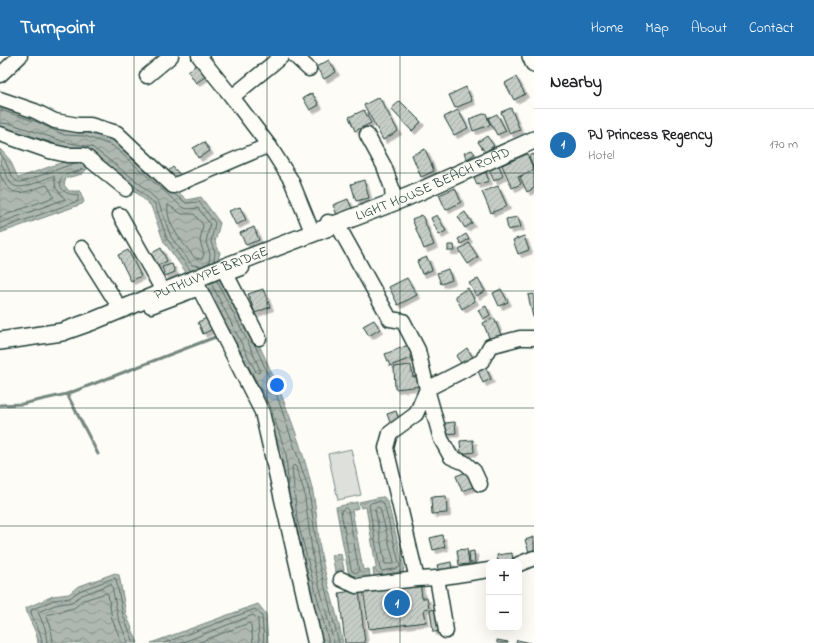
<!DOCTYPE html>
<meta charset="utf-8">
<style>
:root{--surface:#fff;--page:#f2f2f2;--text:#202124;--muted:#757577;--line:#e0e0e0;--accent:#1f6fb2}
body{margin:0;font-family:"Indie Flower",sans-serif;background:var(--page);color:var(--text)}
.controls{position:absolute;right:12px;bottom:12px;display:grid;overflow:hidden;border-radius:8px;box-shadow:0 4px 16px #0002}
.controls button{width:36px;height:36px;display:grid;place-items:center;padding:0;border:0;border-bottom:1px solid var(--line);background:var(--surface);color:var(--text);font:20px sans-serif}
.you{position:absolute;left:277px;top:329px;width:14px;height:14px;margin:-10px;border:3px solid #fff;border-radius:50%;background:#1a73e8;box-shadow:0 0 0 6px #1a73e833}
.badge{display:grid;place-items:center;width:26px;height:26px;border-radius:50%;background:var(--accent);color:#fff;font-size:13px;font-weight:700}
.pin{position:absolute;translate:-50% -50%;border:2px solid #fff;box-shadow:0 1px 4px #0006}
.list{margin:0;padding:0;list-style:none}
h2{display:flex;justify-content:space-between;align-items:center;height:52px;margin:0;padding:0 16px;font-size:17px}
h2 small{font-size:13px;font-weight:400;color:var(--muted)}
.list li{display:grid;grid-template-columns:26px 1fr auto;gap:12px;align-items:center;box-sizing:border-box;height:72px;padding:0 16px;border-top:1px solid var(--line)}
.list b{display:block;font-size:15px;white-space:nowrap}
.list p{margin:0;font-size:13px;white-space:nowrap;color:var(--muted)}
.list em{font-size:13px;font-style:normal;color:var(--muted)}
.map{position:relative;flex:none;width:534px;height:587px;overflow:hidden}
header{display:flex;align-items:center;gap:24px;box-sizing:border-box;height:56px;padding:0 20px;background:var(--accent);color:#fff}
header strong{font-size:19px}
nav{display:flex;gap:22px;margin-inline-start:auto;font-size:14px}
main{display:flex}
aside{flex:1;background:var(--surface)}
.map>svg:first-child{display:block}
</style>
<header>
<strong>Turnpoint</strong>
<nav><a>Home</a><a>Map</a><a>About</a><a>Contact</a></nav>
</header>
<main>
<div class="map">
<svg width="534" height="587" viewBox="0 0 534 587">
<defs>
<pattern id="water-waves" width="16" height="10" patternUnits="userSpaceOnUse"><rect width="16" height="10" fill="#aeb8b1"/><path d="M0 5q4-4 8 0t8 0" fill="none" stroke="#8d9791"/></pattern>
<pattern id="building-hatch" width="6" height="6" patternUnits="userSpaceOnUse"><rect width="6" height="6" fill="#c6cdc7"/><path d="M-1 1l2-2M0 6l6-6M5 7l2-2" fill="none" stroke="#aab1ac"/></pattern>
<filter id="shadow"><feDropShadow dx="3.5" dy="3.5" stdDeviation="0" flood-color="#0004"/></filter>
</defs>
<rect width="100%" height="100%" fill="#fdfcf7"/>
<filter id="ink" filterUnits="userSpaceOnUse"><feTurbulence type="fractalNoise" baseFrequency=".025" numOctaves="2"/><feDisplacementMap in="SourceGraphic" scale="8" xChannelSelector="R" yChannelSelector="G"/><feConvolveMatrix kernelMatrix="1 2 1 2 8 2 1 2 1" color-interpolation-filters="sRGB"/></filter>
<g filter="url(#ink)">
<path fill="#dde0db" stroke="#7e8e88" d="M351,393L361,439L338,444L328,398Z"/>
<g fill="url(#water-waves)" stroke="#75877f">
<path d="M0,45L118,82L187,144L201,141L220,167L215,186L220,197L217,206C255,278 293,353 312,432C318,457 317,483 323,508C329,534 338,560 343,587H320L285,439L282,398L266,352L188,219L164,186L151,150L133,133L87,98L0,76Z"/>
<path d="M0,93L10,104L18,122L77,101L90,110L82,118L66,122L64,129L69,135H80L84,146L82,148L0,177Z"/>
<path d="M382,441H384L388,447L404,512L403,516L374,520L373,513H376V510L366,451L361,452L359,446Z"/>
<path d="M357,446L358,452L352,454L363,514L369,513L370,520H350L348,515L336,451Z"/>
<path d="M341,498L344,514L339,517L335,515L332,499Z"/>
<path d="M115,517L119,519L126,558L138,587H38C37,573 28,565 26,552L53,540L69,538L77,531Z"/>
<path d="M258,548L266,558L268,587H151Z"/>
</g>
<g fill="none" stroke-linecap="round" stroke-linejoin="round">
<g stroke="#586e66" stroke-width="1">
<path d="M0,54L37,66L64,79L85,80L113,90L182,151L187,153L198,152L210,168L206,186L210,198L209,207"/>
<path d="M0,67L12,68L65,86L92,91L139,127L158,145L171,181L192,209L201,210"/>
<path d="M9,73L56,88"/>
<path d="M0,97C7,105 9,118 15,124C18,127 21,126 25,125L75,107"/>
<path d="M0,105C4,112 6,119 10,126C18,139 43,122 54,120L56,132L65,143L0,167"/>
<path d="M0,118C12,147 24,135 47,129L54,141L0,161"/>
<path d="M131,127L155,148L167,183L191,215"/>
<path d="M174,138L186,147L199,146L215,167L211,186L215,197L214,205"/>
<path d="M168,149L182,158H194L203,169L200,185L204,198L202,203L195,202C184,188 165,168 168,149Z"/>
<path d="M0,173L78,145V139C68,138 60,137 60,124C66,114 79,119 85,110"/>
<path d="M211,227L256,316L259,317L260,314C248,283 231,254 217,225"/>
<path d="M255,289L275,334L309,434L319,508L339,587"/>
<path d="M248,310L270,350L286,397L289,440"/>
<path d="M381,445L384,448L400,510L399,512L382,515L380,513L369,449L371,447Z"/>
<path d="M377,451L380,452L394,506L393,508H385L375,453Z"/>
<path d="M346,452L348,454L359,515L358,517L353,516L351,513L341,455Z"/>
<path d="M42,587C42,574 30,561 31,554L54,544L70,542L79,535L114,522L116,523L123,559L134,587"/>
<path d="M47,587L45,572L38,556L55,549L72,546L82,539L111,528L112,530L118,561L128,587"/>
<path d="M53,587L51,571L46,559L74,552L84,544L106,537L108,538L112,563L122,587"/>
<path d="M164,587L255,553L262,560L264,587"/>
<path d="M181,587L253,559L258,563L259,587"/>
<path d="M197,587L249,567L251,569L253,587"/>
<path d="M329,587L297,463L292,411L294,409L296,411L304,435L314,509L334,587"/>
</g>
<g stroke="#75877f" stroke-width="3">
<path d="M0,349L22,348L67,338"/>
<path d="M98,398L67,338L218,280"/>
</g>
</g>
<g fill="url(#building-hatch)" stroke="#1f3d34" filter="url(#shadow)">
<path d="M329,4L336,16L324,23L316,11Z"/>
<path d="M198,8L206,20L196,27L188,15Z"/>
<path d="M516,21L525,38L514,44L505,27Z"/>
<path d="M466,31L472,45L455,52L449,39Z"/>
<path d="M312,37L319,49L310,54L303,42Z"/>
<path d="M379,41L398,75L383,84L364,49Z"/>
<path d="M400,45L421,66L412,75L391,53Z"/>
<path d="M511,52L520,74L510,78L501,56Z"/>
<path d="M364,54L371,67L355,75L349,61Z"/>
<path d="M458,54L468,72L454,79L444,61Z"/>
<path d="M486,57L490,69L473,75L469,63Z"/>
<path d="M497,58L506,75L497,79L488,62Z"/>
<path d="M487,80L494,90L485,96L478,86Z"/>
<path d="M204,86L210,95L198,102L193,92Z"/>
<path d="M425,93L434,115L421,121L412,99Z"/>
<path d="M472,94L475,98L467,103L464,97Z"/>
<path d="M527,98L534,114L518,121L521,128L512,132L502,109Z"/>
<path d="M534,98V113L529,100Z"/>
<path d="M498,107L503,120L494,125L488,112Z"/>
<path d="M173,111L181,120L175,125L167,116Z"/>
<path d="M484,112L489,125L477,129L472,116Z"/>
<path d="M534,114V132L527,136L520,121Z"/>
<path d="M364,124L369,142L356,145L351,128Z"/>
<path d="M498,130L507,150L491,157L482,136Z"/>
<path d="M455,132L461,146L446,154L439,139Z"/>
<path d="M348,143L352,153L337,159L333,149Z"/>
<path d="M240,151L246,164L236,169L229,155Z"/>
<path d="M465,156L472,167L465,172L458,161Z"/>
<path d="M422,159L434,189L424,193L412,163Z"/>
<path d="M437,159L446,175L439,179L431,162Z"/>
<path d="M518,161L521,171L508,174L506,163Z"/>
<path d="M254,171L259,184L246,189L240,177Z"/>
<path d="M466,178L469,183L461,188L458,183Z"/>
<path d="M524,180L529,194L518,198L513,184Z"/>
<path d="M469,187L478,201L468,208L459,194Z"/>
<path d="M448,189H454L455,195H448Z"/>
<path d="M161,192L167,205L157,210L150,198Z"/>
<path d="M128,194L141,220L131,225L118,199Z"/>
<path d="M427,201L432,214L422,218L417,205Z"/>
<path d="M172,208L175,216L165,220L162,211Z"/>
<path d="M448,213L452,224L441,228L437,217Z"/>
<path d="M407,222L417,239L398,249L389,231Z"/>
<path d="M478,223L485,235L476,240L469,227Z"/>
<path d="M468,232L475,245L462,253L455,240Z"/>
<path d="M263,233L270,251L255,257L248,238Z"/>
<path d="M501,233L508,246L499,250L493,237Z"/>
<path d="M534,238V261H533L528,239Z"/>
<path d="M486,250L490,259L483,263L478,254Z"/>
<path d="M209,261L214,272L203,278L198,266Z"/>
<path d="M494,262L501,279L490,284L483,267Z"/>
<path d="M374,264L380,273L369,280L363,270Z"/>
<path d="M411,288L416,300L390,310L385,298Z"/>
<path d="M467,292L474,303L463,310L456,300Z"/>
<path d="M411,309L413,321L420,320L422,330L395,333L394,311Z"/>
<path d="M486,312L491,323L483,327L478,315Z"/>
<path d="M396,355L400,366L391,369L387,358Z"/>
<path d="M455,366L456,377L446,378L445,367Z"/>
<path d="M473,384L474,396L461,398L460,385Z"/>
<path d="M471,414L475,423L470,425L473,431L462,435L456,420Z"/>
<path d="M446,440L447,457L432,458L431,441Z"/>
<path d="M442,479L445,491L433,494L430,482Z"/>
<path d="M534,481V495L529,496L525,484Z"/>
<path d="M467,493L469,508L459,509L457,494Z"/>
<path d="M474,495L475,507H470L469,496Z"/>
<path d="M512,497L513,506H498L497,499Z"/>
<path d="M451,506L452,514L439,517L437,509Z"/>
<path d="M420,525L422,542H427L429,552L424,553L426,566L369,573L363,533Z"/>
<path d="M359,534L365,587H345L339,537Z"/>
<path d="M440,553L443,575L433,576L430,554Z"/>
<path d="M497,584L508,586V587H497Z"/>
<path d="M517,584L531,587H516Z"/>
</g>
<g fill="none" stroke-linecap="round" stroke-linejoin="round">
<defs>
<g id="minor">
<path d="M199,0L232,41L282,0"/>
<path d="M295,0L309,13"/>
<path d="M0,19L20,0"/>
<path d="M147,20L171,0"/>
<path d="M232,41L270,91"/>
<path d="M0,43L35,55L55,65L78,69H90L117,77L173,130L262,92L270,91L291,124L311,173"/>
<path d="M0,78L49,95L67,99H84L126,133"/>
<path d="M367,79L384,110L392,132L393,147"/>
<path d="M120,159L161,231"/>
<path d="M328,166L337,168L390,263L403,265L418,294L427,333L482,305L490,290L520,282H534"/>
<path d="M82,192L118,249"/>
<path d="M242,212L226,218L259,282"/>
<path d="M151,250L199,232L262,356L315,587"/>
<path d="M519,508L534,502"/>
<path d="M437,522L417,523L386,392L390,377L416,358L427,333L441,383L451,401L465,407L474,415L480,428"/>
<path d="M341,523L356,530L417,523"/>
<path d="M446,575L437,522L489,514"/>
</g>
<g id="major">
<path d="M531,0L534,7"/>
<path id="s1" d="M0,285L62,276L93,265L222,212L407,141L534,84"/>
</g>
</defs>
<use href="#minor" stroke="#1f3d34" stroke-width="17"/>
<use href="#major" stroke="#1f3d34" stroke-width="20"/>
<use href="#minor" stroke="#fdfcf7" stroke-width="14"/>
<use href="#major" stroke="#fdfcf7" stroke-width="17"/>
</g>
</g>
<path fill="none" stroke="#1f3d34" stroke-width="1" stroke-opacity="0.55" d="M134,0V587M267,0V587M400,0V587M0,117H534M0,235H534M0,352H534M0,470H534"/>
<g text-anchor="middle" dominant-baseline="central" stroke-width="4" stroke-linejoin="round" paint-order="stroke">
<g font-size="14" fill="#1f3d34" stroke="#fdfcf7">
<text stroke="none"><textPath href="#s1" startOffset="462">LIGHT HOUSE BEACH ROAD</textPath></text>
<text stroke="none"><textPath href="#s1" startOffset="223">PUTHUVYPE BRIDGE</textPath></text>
</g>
</g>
</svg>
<div class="controls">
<button>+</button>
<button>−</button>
</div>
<div class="you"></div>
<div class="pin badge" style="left:397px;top:547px">1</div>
</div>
<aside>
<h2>Nearby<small></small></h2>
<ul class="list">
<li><span class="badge">1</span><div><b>PJ Princess Regency</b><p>Hotel</p></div><em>170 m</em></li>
</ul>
</aside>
</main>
